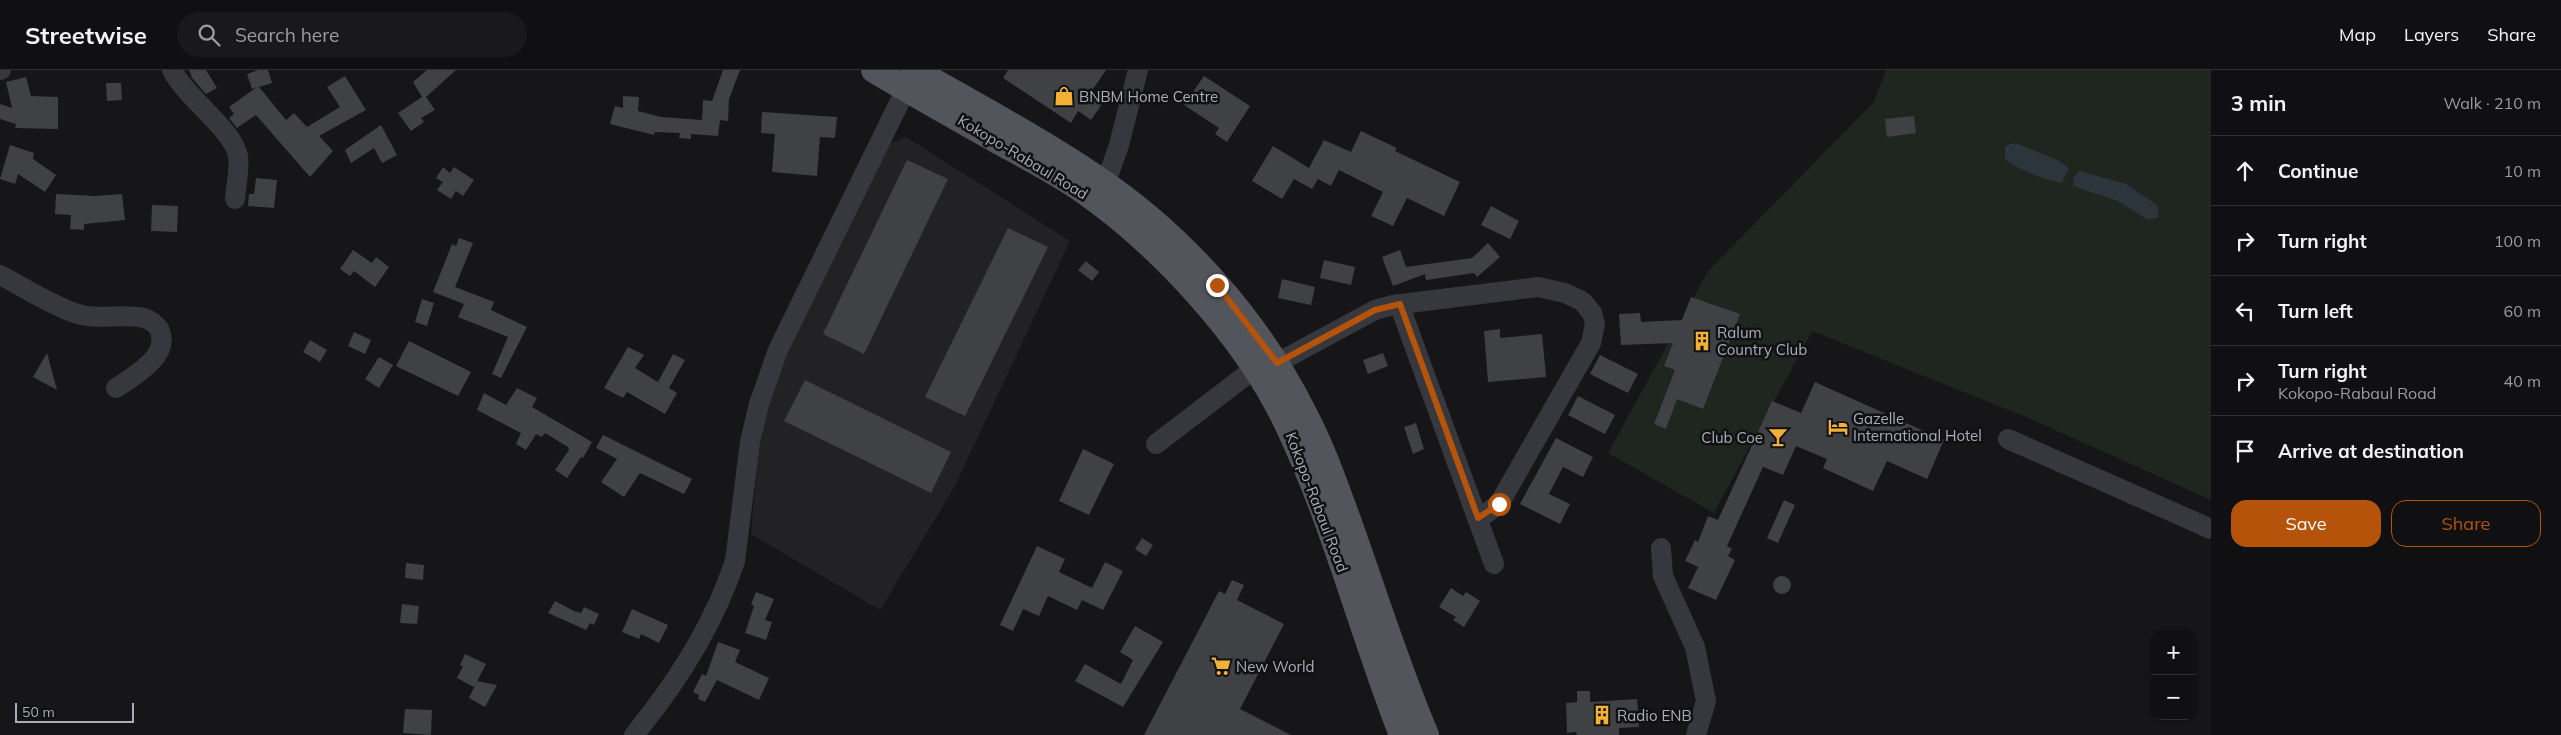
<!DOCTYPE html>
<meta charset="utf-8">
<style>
:root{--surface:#101012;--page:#19191b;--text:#f1f3f6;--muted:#9c9d9f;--line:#303032;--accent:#b45309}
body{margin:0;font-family:Mulish,sans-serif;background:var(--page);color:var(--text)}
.controls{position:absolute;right:15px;bottom:15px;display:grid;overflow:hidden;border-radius:10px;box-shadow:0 1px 4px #0004}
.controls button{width:45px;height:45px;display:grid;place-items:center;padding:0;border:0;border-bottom:1px solid var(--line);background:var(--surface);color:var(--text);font:25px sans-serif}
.scale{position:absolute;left:15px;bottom:12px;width:119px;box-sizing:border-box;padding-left:5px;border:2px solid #a8adb8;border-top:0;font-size:14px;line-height:18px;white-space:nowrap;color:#a8adb8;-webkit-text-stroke:4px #111113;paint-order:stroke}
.stop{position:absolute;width:15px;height:15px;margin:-11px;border:4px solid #b45309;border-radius:50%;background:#fff}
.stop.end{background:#b45309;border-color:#fff;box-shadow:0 1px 5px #0008}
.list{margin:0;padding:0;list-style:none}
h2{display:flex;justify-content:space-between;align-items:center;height:65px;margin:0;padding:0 20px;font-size:21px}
h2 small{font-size:16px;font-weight:400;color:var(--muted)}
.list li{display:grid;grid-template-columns:32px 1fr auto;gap:15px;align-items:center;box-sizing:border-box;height:70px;padding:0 20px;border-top:1px solid var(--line)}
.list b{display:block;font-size:19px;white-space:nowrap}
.list p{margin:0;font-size:16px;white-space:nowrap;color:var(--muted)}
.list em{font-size:16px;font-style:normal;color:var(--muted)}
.actions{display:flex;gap:10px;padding:15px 20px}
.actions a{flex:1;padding:11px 0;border:1px solid var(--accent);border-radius:15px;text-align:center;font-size:18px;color:var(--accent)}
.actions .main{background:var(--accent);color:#fff}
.icon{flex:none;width:28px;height:28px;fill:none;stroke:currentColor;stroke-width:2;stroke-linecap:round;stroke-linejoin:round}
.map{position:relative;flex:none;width:2211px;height:665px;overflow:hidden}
header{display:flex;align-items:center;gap:30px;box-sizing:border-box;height:70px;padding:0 25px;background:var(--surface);border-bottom:1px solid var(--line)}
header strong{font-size:24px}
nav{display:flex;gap:28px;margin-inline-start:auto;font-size:18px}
.search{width:350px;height:45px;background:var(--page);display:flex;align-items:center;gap:12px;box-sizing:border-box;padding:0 18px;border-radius:28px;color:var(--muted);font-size:19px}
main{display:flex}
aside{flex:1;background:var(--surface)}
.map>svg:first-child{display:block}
</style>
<header>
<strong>Streetwise</strong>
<div class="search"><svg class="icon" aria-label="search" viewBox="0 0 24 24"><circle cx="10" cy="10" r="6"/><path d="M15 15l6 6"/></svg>Search here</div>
<nav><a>Map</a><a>Layers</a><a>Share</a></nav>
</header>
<main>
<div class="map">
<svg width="2211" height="665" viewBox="0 0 2211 665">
<rect width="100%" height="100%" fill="#161618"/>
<path fill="#222225" d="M906,67L1070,171L954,418L880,540L751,464L759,371L771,299L888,74Z"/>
<path fill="#1e261f" d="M1886,0H2211V430L2026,347L1812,261L1714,443L1608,383L1708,201L1874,32Z"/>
<g fill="#2c353c">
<path d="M2015,73L2058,90L2069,98L2062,113C2044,110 2019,100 2005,89V76Z"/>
<path d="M2079,101L2126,114L2157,135L2159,147L2148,150L2118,131L2073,116L2074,107Z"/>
</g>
<g fill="#404145">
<path d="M189,0H206L217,18L206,24L192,8Z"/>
<path d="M258,0H268L272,13L259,17L286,50L294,43L307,57L340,37L327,17L345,6L366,40L319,66L333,81L310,107L256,45L237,58L229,48L234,44L229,37L257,17L252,19L247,4Z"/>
<path d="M427,0H456L426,27L435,40L421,48L424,52L411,61L398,43L422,27L413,12Z"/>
<path d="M723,0H740L729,29L728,51L720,50L718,66L691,64V69L679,68L680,63L655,62L654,65L610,54L615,36L623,38V26L639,27L638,41L661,47L702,50L703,30L712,31Z"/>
<path d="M1008,0H1106L1091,22L1104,31L1091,50L1078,41L1071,53L1003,8Z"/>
<path d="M1204,6L1250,36L1227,72L1215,64L1219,58L1184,35Z"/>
<path d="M26,7L31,26L58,27V59L15,58L16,54L0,49V34L12,38L6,12Z"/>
<path d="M106,13H121L122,30L107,31Z"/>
<path d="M762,42L837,47L835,68L820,67L817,106L772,102L775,64L761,63Z"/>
<path d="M1914,46L1916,63L1887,67L1885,49Z"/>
<path d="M381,55L397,85L382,93L374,78L351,93L345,80Z"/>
<path d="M1361,61L1397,78L1395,81L1460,112L1444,146L1407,128L1393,156L1371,146L1383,122L1339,100L1331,116L1318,109L1312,119L1294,109L1282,129L1252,111L1273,76L1309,98L1324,70L1351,82Z"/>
<path d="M10,75L34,83L33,89L56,105L45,122L18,104L15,114L0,109Z"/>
<path d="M907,90L948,109L864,284L823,264Z"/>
<path d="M443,97L450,103L454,97L474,110L463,126L456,121L451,129L437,120L443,112L436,108Z"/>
<path d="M256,108L277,110L274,138L248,136L249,124H254Z"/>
<path d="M56,124L95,126L122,124L125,150L84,154V160L70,159L71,145L55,144Z"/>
<path d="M152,135L178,136L177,162L151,161Z"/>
<path d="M1491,136L1519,151L1510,169L1481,155Z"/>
<path d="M1008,158L1048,177L965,346L925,327Z"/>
<path d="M459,168L473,173L455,217L494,232L491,240L527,257L501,308L492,304L508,267L458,247L464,234L433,222L452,174L456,176Z"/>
<path d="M1488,173L1500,187L1477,207L1474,203L1426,210L1425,204L1393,216L1382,187L1400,180L1406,197L1472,188Z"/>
<path d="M353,180L372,193L376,187L389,197L375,217L354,201L350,206L340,199Z"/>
<path d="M1324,190L1355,197L1351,215L1320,208Z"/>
<path d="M1086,191L1099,202L1092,211L1078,200Z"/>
<path d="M1282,209L1315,217L1311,235L1278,228Z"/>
<path d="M1691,227L1740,244L1703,339L1677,329L1666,359L1654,354L1675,300L1664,296L1673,273L1621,275L1619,244L1640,243L1641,252L1682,250Z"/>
<path d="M422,229L434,233L427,256L415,252Z"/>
<path d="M1500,259V268L1542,264L1546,307L1488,312L1484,261Z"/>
<path d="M354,262L371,270L365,284L348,276Z"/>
<path d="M310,270L327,280L320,292L303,282Z"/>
<path d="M409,271L471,302L458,326L396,296Z"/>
<path d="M628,277L644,285L635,298L658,312L673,284L685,290L669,318L677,323L665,344L627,322L623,328L604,318Z"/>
<path d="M47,283L57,320L33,307Z"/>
<path d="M1383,283L1388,296L1368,304L1363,290Z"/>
<path d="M1600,285L1638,304L1628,323L1590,304Z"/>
<path d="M379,287L393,295L379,318L365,309Z"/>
<path d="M805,310L951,382L931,423L784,351Z"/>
<path d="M1815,312L1944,370L1927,409L1887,391L1873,421L1823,398L1827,389L1796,376L1783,405L1763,397L1727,476L1732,479L1728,486L1735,490L1716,530L1688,518L1698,497L1685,491L1695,470L1698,472L1708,446L1718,450L1772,331L1801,343Z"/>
<path d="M517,318L537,328L532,337L592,372L583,388L581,387L567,408L555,400L569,380L568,377L545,363L542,367L536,364L526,380L516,374L521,363L477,340L484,323L506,335Z"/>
<path d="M1578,326L1615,345L1605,364L1568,345Z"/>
<path d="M1416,353L1424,379L1413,384L1404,357Z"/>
<path d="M603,365L692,409L684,424L640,403L624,427L601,412L617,389L596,378Z"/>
<path d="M1556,368L1593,387L1583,407L1563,397L1549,424L1570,434L1560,454L1520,434Z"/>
<path d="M1083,379L1114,394L1089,445L1059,431Z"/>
<path d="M1784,430L1795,435L1778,473L1767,468Z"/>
<path d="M1142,468L1153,475L1146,486L1135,479Z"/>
<path d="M1037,476L1065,489L1059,502L1092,518L1105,492L1123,501L1103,540L1082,530L1077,540L1048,526L1039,546L1023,539L1013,561L1000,555Z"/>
<path d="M406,493L424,495L423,510L405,508Z"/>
<circle cx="1782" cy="515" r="9"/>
<path d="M1232,510L1244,515L1237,530L1284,554L1240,639L1291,665H1144L1219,521L1225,524Z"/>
<path d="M1451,518L1463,526L1466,522L1480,531L1464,557L1453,550L1456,547L1439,537Z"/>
<path d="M756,522L774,529L765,550L772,552L766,570L745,563L754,536L751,534Z"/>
<path d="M555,531L574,541L581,543L584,537L599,544L594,555L590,553L586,560L548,543Z"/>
<path d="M402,534L419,536L417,554L400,553Z"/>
<path d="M632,539L668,555L659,573L641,564L639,569L622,562Z"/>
<path d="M1135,556L1163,572L1123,637L1075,611L1085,594L1121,614L1133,590L1120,582Z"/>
<path d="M718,572L740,580L735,592L769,608L759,630L717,610L705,632L698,629L699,625L693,622L702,604L706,606Z"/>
<path d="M465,584L486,594L474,617L457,608L463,596L460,595Z"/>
<path d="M477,611L497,615L485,637L469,628Z"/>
<path d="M1577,621H1590V632L1637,629L1639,657L1619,658V665H1577L1576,662L1567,663L1566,633L1577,632Z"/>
<path d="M405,639L432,640L431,665L403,663Z"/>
</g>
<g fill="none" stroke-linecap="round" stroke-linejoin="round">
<g stroke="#37383d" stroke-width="20">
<path d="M0,0H1"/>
<path d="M172,0C186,28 233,59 238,86C240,99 236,115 235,129"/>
<path d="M1105,115L1119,75L1138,0"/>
<path d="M0,205C25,218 49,234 75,243C97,251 122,243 144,248C149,249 156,254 159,259C172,285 134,306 116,318"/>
<path d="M1399,234L1494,494"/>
<path d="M1277,293L1375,240L1393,235L1538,217L1565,223L1582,231L1592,243L1595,254L1591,273L1499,434L1478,449"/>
<path d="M2008,369L2211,459"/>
<path d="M1156,374L1254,299"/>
<path d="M1661,478L1663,506L1695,577L1706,631L1696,665"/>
<path d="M634,665C676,614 714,554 735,491L750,372L759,334L778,280L906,19"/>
</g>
<g stroke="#53555c" stroke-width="26">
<path d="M874,0C917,26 961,50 1005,75C1031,89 1058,103 1082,120C1161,175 1247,268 1288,356C1335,455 1362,563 1402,665"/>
<path d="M914,0C975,35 1037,68 1095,107C1183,166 1258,251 1305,345C1322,377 1334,412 1347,447C1373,519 1396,594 1426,665"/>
</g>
</g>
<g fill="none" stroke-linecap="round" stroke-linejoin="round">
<path stroke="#b45309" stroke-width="6" d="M1217,215L1277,293L1375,240L1400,234L1478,448L1499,434"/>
</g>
<defs>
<symbol id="shop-bare" viewBox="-9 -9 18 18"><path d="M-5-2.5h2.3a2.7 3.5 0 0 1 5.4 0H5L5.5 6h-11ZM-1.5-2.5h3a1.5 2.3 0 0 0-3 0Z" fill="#f2b134" stroke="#111113" stroke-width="2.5" paint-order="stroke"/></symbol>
<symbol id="building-bare" viewBox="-9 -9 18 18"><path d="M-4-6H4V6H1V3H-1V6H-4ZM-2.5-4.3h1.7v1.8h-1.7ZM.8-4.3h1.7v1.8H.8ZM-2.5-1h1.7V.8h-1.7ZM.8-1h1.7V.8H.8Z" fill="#f2b134" stroke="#111113" stroke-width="2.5" paint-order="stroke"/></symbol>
<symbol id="hotel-bare" viewBox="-9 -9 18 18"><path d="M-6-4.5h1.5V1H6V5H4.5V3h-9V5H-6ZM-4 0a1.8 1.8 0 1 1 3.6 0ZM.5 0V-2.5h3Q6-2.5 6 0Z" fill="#f2b134" stroke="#111113" stroke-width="2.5" paint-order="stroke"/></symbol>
<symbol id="bar-bare" viewBox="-9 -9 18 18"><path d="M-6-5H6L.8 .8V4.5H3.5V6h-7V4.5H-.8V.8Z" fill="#f2b134" stroke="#111113" stroke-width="2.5" paint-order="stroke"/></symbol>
<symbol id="supermarket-bare" viewBox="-9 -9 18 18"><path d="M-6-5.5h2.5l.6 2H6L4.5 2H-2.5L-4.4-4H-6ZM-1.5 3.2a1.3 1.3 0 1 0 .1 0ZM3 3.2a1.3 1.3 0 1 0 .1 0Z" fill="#f2b134" stroke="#111113" stroke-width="2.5" paint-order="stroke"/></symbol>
</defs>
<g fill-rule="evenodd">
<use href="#shop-bare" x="1050" y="12" width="28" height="28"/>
<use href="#building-bare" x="1688" y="257" width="28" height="28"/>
<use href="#hotel-bare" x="1824" y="343" width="28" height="28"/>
<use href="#bar-bare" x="1764" y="353" width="28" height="28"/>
<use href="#supermarket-bare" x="1207" y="582" width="28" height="28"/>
<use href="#building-bare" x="1588" y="631" width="28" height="28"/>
</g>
<g text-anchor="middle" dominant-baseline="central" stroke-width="5" stroke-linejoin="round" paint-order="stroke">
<g font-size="15" fill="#a8adb8" stroke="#111113" text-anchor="start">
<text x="1079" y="26">BNBM Home Centre</text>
<text x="1717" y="262">Ralum<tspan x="1717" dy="17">Country Club</tspan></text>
<text x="1853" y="348">Gazelle<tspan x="1853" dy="17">International Hotel</tspan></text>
<text x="1763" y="367" text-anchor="end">Club Coe</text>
<text x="1236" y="596">New World</text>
<text x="1617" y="645">Radio ENB</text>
</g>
<g font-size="15" fill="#a8adb8" stroke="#111113">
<text transform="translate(1023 87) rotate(31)">Kokopo-Rabaul Road</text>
<text transform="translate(1317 432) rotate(69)">Kokopo-Rabaul Road</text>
</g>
</g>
</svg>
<div class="controls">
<button>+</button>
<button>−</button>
</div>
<div class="scale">50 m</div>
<div class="stop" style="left:1499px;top:434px"></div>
<div class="stop end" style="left:1217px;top:215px"></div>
</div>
<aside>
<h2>3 min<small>Walk · 210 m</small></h2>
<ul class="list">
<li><svg class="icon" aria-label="ahead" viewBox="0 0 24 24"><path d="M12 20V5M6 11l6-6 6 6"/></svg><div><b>Continue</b></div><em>10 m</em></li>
<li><svg class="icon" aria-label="right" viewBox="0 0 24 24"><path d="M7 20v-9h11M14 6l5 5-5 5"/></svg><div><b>Turn right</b></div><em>100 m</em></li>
<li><svg class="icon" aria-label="left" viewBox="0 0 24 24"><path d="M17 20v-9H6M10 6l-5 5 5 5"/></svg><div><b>Turn left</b></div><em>60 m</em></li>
<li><svg class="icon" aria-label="right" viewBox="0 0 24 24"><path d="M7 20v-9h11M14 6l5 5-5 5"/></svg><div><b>Turn right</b><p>Kokopo-Rabaul Road</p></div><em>40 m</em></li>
<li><svg class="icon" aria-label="arrive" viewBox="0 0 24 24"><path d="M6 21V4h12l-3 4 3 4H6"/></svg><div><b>Arrive at destination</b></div></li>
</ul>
<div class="actions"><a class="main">Save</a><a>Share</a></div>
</aside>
</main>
